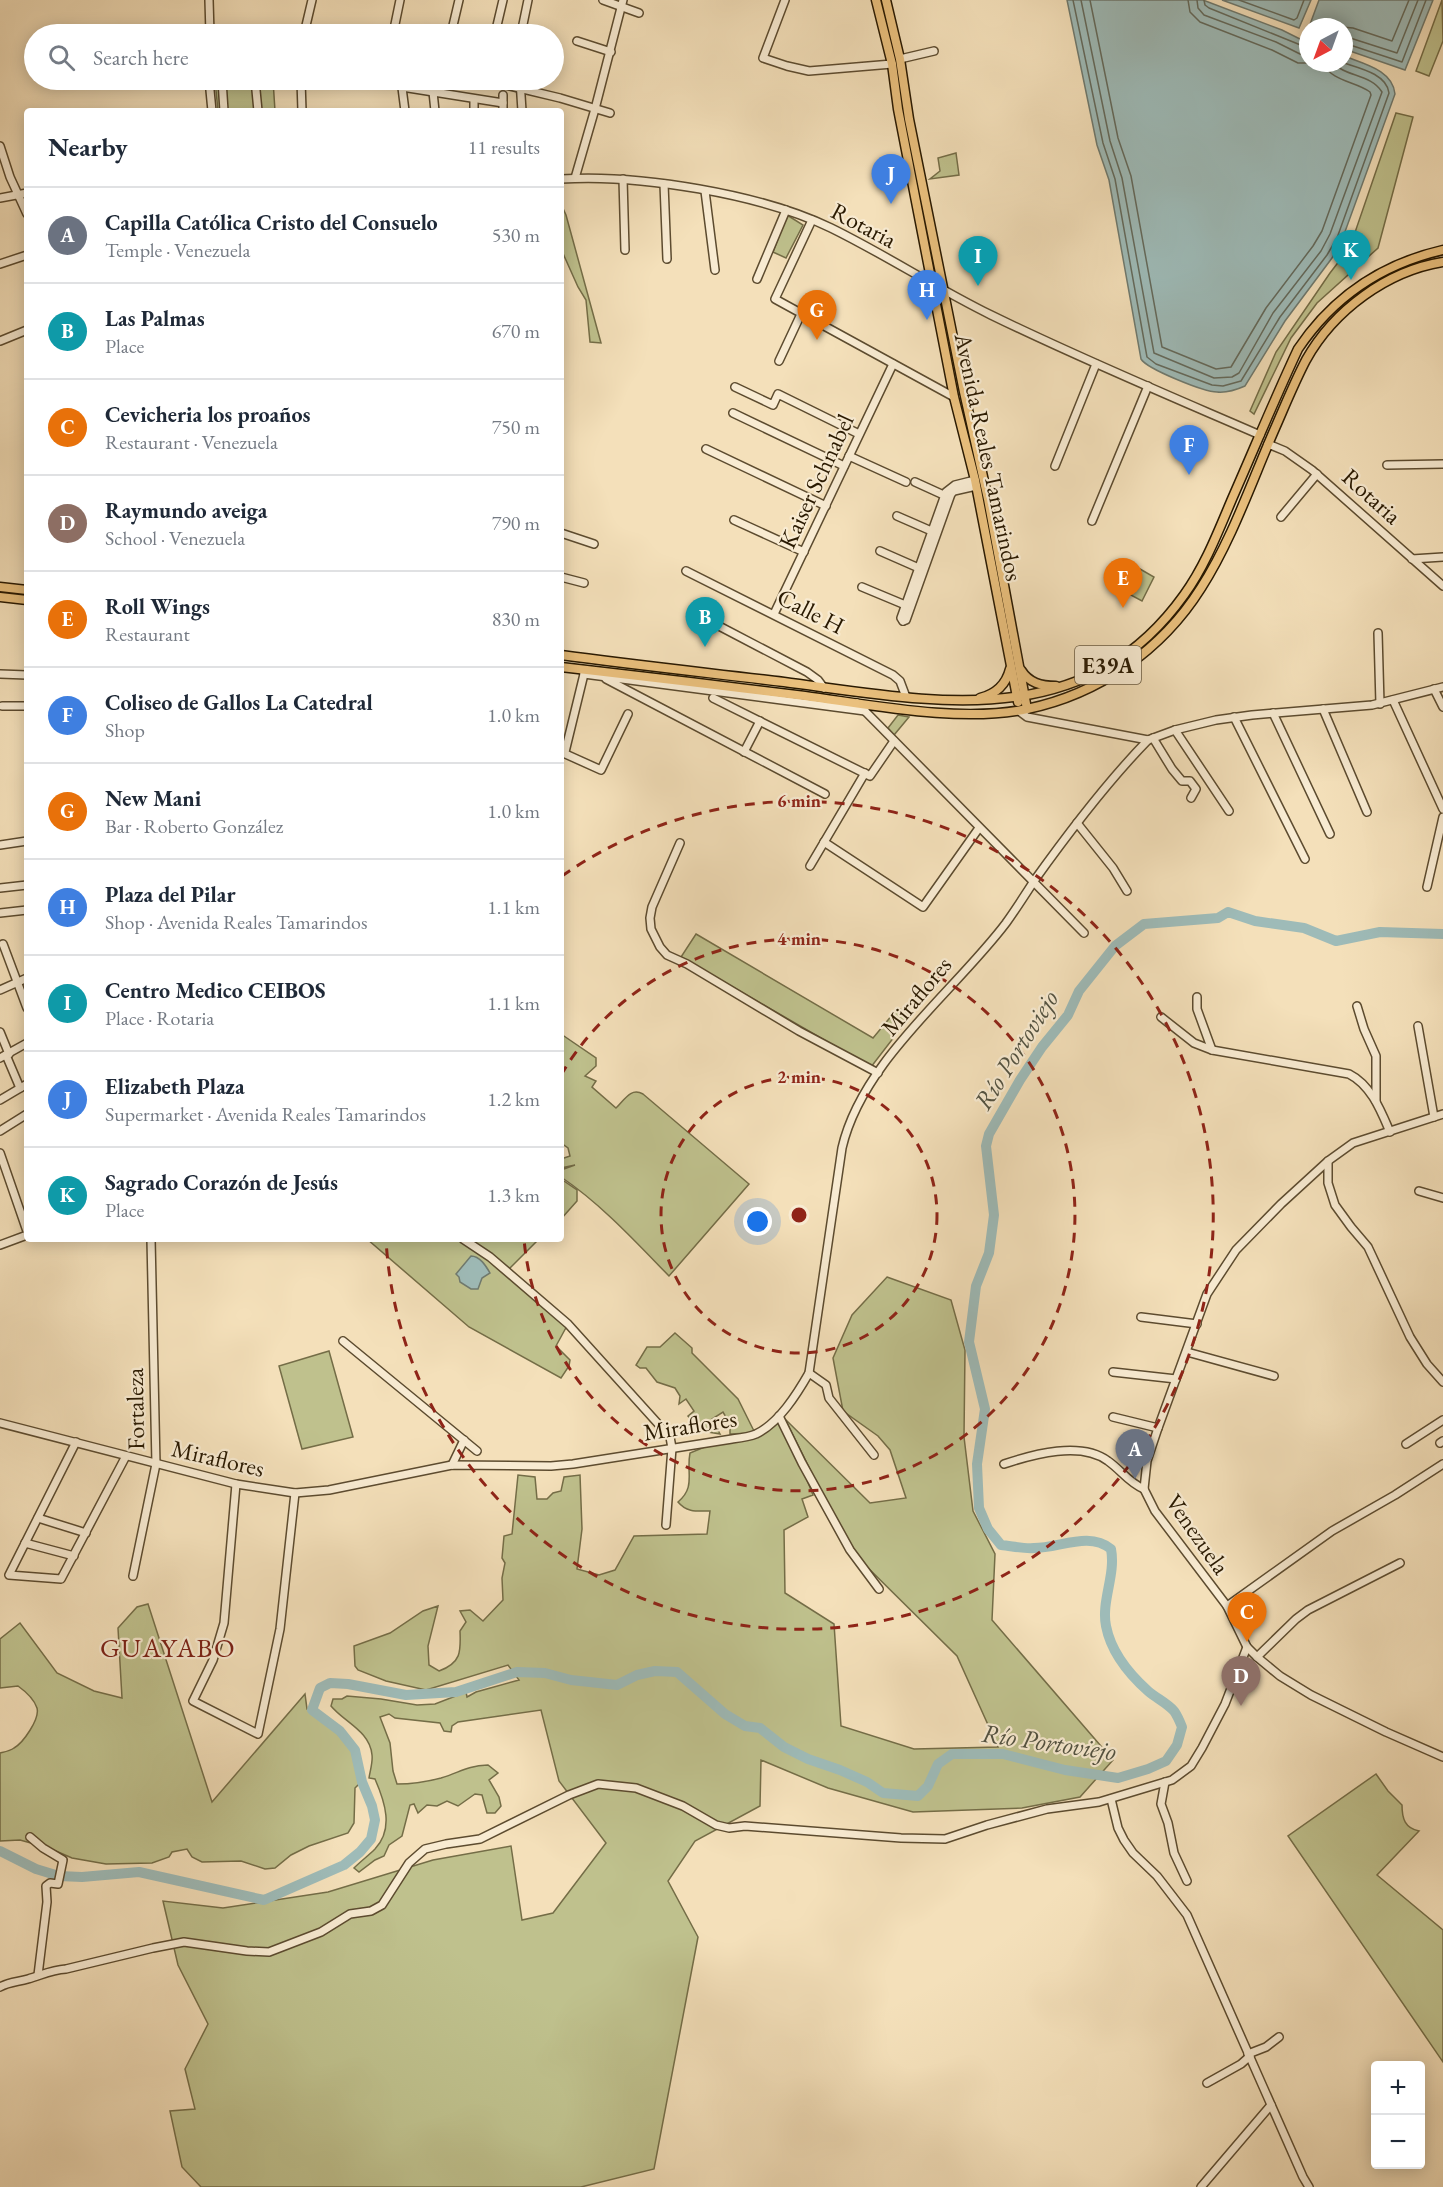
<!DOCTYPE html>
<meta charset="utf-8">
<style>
:root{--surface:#fff;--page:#f2f2f3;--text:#1f2937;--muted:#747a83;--line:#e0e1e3;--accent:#111827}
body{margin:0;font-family:"EB Garamond",serif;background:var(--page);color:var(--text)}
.controls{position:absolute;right:18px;bottom:18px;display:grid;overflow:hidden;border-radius:6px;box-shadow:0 3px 15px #0003}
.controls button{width:54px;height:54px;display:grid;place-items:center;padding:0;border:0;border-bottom:2px solid var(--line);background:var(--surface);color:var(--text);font:30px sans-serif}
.compass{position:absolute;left:1299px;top:18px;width:54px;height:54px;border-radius:50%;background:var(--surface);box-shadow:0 3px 15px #0003;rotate:221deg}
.you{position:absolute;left:758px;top:1222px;width:21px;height:21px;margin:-15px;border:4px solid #fff;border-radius:50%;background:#1a73e8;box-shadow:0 0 0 9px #1a73e833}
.badge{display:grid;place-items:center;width:39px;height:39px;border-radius:50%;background:var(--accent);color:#fff;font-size:20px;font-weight:700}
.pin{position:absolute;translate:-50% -50px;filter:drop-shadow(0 2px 3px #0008)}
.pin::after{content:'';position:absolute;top:32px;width:21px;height:18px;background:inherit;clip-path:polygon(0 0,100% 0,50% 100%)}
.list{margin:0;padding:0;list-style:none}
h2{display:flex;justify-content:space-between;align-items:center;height:78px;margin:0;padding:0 24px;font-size:26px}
h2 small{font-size:20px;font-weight:400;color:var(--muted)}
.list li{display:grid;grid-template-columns:39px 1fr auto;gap:18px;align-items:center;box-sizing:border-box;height:96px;padding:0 24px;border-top:2px solid var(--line)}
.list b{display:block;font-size:22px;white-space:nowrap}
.list p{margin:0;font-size:20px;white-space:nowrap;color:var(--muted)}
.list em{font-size:20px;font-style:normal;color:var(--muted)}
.icon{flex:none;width:33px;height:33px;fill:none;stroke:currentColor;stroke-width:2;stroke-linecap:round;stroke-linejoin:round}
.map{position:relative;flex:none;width:1443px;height:2187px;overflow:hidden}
.search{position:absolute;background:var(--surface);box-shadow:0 3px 15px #0003;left:24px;top:24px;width:540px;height:66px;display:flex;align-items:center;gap:15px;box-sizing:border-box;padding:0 21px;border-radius:33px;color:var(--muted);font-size:22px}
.panel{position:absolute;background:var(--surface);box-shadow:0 3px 15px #0003;left:24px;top:108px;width:540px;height:1134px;border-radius:6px}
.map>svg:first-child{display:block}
</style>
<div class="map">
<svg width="1443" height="2187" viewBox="0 0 1443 2187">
<rect width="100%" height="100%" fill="#f4e0ba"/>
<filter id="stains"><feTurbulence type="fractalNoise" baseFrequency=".00333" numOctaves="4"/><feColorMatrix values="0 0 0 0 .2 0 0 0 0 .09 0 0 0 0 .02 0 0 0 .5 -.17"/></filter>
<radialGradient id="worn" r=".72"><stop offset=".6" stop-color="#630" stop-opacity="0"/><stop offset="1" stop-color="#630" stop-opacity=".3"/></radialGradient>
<g fill="#bfc18d" stroke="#746d47" stroke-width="1.5">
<path d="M1442,0L1443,41L1429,76L1416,71Z"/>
<path d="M215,80H273L275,111H218Z"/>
<path d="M1396,113L1413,117L1378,248L1317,303L1291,338L1254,414L1250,411L1276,352L1330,273L1350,247Z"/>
<path d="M956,153L959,175L930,179L940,171L938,158Z"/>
<path d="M561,204L566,215L601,343L590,342L586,300L578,287L561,249Z"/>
<path d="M787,215L803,225L786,258L773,252Z"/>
<path d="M1140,569L1154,577L1142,601L1127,593Z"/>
<path d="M898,715L909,717L894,735L888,728Z"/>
<path d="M696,934L873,1038L898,1008L911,1015L871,1067L681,957Z"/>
<path d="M561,1034L596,1058V1066L585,1076L596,1081L592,1087L616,1108C624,1101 630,1087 643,1094L749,1184L669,1276C635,1241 601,1204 561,1177V1170L575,1165L561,1168V1159L570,1156L568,1148L561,1143Z"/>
<path d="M561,1179L577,1190V1201L561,1219Z"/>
<path d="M367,1239H539L507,1271L568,1324L556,1346L570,1360L569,1366L561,1378L469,1327Z"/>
<path d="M887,1277L951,1300L965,1350L964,1437L973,1511L995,1554L992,1620L1113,1760L1080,1797L1022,1808L913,1812L828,1788L761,1760L760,1806L695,1841L668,1881L698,1937L654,2169L581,2187H201L182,2167L170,2111L195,2109L185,2069L208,2024L178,1965L163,1901L223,1908L328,1892L433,1860L511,1846L522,1920L553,1913L606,1843L559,1781L541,1710L458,1722L452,1726L451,1732L444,1731L440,1723L395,1718L389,1714L380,1717L390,1743L393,1771L397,1784C413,1784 426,1782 441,1778C461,1772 466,1766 488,1765L498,1773L489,1780L499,1797L501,1806L495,1813H487L482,1795L475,1794L458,1806L447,1801L437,1806L427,1805L418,1813L414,1804L410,1805L402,1836L389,1845L384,1856L375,1860L359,1872L354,1868C361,1861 368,1856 375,1849C394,1829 385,1802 375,1779L369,1778C370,1771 373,1762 372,1755C370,1731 344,1722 331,1706L333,1699H342L347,1696L381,1699L417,1705L435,1704L466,1692L467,1697L476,1692L519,1680L508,1665L426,1690L386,1681L358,1670L355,1666L354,1646L390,1633L423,1611L438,1606L428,1646L429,1665L439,1671C461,1663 461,1652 460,1631L466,1622L460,1611L470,1610L483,1621L503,1600L502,1578L505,1563L502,1558L504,1536L512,1534L518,1475L535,1477L537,1499H547L553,1493L561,1491L564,1477L580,1475L582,1529L577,1569L599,1575L615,1570L634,1536L707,1534L710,1511C698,1511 687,1513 678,1502C696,1487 686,1473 690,1453L707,1446L760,1436L775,1424H780L803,1470L813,1495L802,1499L808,1517L784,1530L785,1593L834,1624L841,1726L914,1749L998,1747L957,1656L850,1550L785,1419L870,1503L906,1498L890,1450L878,1436L843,1411L833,1358L852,1315Z"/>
<path d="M675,1333L692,1348V1353L738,1399L754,1431L752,1433L730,1434V1424L723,1412L712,1419L720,1434L702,1431L688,1416L694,1411L686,1399L679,1404L680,1396L675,1388L657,1382L646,1368H640L636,1365L647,1347H660Z"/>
<path d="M329,1351L353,1437L302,1449L279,1366Z"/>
<path d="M148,1604L212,1802L305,1694L307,1709L335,1731L353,1750L359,1784L355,1788L354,1823L348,1833L309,1846L291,1855L275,1868L265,1869L241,1861L202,1862L192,1857L187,1849L172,1852L169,1857L152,1863L106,1864L72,1858L49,1848L20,1840L0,1841V1753C4,1752 10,1751 14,1748C23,1743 40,1719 37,1708C34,1699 25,1691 18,1686L0,1688V1639L20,1623L57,1673L94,1691L122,1698L118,1628L137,1607Z"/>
<path d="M1376,1774L1388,1791L1402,1805C1402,1819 1405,1828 1419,1831L1377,1875L1443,1930V2062L1288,1836Z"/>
</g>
<g fill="#9ebbb8" stroke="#6f7a6f" stroke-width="1.5">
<path d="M1067,0H1203L1282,30L1308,43V63H1344V56C1364,64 1393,70 1395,94L1342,240L1332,258L1285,321L1245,386C1236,390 1227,393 1217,392C1204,392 1147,369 1141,359L1109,180L1097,145Z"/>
<path d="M1222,0H1311L1299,28Z"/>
<path d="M1319,0H1433L1405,70L1344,49V27H1309Z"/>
<path d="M471,1256C480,1256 486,1266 490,1273L482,1278L478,1289H471L460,1282L459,1277L456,1274Z"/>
</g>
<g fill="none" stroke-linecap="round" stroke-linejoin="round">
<g stroke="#646a5c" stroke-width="1.5">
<path d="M1073,0L1103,143L1115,179L1147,357L1156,364L1212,385L1223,386L1241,381L1280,317L1327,255L1337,238L1389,93C1387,74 1359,68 1344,63"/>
<path d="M1081,0L1110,141L1122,178L1154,353L1214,378L1232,377L1239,373L1273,313L1321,251L1330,234L1382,92C1371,74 1346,77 1333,63"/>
<path d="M1090,0L1118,138L1131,176L1162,347L1216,369L1231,367L1266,308L1313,246L1322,231L1371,95L1370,92C1355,81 1332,82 1323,63"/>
<path d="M1188,0L1190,12L1200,22L1272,50L1298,63H1315"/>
<path d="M1197,0L1198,8L1204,15L1276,42L1300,54L1308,55"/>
<path d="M1204,0L1205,5L1209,8L1308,48"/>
<path d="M1239,0L1294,20L1297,18L1304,0"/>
<path d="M1342,27L1353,28L1392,41L1409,0"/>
<path d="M1344,36L1397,53L1418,0"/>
<path d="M1344,43L1402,62L1426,0"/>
</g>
<path stroke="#9ebbb8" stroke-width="10" d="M0,1851L36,1869L59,1876L82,1877L139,1872L264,1900L344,1865L360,1852L371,1839L375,1820L372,1806L362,1782L355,1750L340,1731L312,1710L320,1688L330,1683L348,1684L406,1695L456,1692L517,1672L545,1673L571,1680L617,1685L637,1675L655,1671L677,1672L725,1714L745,1726L760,1728L784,1747L808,1759L840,1770L867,1782L883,1793L918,1796L928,1786L938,1764L952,1754H1003L1065,1770L1118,1778L1148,1769L1166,1761L1177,1745L1182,1727C1180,1722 1177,1715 1174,1711C1167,1703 1156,1698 1148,1691C1129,1674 1111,1652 1106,1626C1101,1601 1116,1575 1111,1549C1089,1531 1060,1548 1034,1548C1024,1549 1012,1546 1001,1545L988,1529L979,1508L977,1464L985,1409L969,1342L976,1286L989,1253L994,1215L986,1146L989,1134L1020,1080L1042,1047L1068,1015L1079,991L1115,946L1144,924L1218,918L1228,912L1255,921L1304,928L1336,941L1380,932L1443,934"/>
<defs>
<g id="minor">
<path d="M209,0L210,34"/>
<path d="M603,0L639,13"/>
<path d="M785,0L763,58L787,66L809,71L892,64"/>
<path d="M304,34L312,0"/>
<path d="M393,34L400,0"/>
<path d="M451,34L459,0"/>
<path d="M495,34L503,0"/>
<path d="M521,34L528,0"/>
<path d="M577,41L611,52"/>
<path d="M900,59L934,51"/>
<path d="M209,80L212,111"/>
<path d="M222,80L224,111"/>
<path d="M255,80L258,111"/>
<path d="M301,80L302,111"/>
<path d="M401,80L405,111"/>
<path d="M485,80L560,98L610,113"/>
<path d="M520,80L522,111"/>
<path d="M402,87L503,103"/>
<path d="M433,92L435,111"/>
<path d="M503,95V111"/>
<path d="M474,99V111"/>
<path d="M0,146L10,177L27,214"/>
<path d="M575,178L595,109L623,0"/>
<path d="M561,179C639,174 761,194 831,228C886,255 936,288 991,315C1079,358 1170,396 1260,435"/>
<path d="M623,179L625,250"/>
<path d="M664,184L667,259"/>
<path d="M705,191L715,270"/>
<path d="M0,198L27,193"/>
<path d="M812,220L775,299L954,397"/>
<path d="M0,264L27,255"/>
<path d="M757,279L786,210"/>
<path d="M0,341L27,330"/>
<path d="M779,361L801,314"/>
<path d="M735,387L773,405L778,394L859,434"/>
<path d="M733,413L844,466"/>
<path d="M1268,444L1285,451L1312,470L1443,586"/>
<path d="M706,449L826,506"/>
<path d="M849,456L906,482"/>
<path d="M1387,465L1443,464"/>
<path d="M1055,466L1096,364"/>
<path d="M915,482L948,497"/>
<path d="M897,516L936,533"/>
<path d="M1281,517L1317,474"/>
<path d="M734,520L804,552"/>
<path d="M1092,521L1148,386"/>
<path d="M561,533L594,544"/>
<path d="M880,551L921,569"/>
<path d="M1412,559L1443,557"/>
<path d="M686,571L893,675L900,681L906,697"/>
<path d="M561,577L584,583"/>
<path d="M862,587L910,607"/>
<path d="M774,614L893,364"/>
<path d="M903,621L901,618L946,492L955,485L975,480"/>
<path d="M903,621L906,620L951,494L954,491L976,486"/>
<path d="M719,626L807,672L818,680L824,688"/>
<path d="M1378,633L1380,704"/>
<path d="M0,674L27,675"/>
<path d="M584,674L865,711"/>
<path d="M606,679L825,794"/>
<path d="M1434,689L1443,707"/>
<path d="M713,698L870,776L894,741"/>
<path d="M1393,700L1443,809"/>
<path d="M857,703L1084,933"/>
<path d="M2,706H27"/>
<path d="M1323,709L1367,812"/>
<path d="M1019,711L1027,717L1148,740L1175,730L1216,720L1252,715L1372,705L1443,687"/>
<path d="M1273,713L1330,834"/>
<path d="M1234,717L1305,859"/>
<path d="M1175,730L1229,811"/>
<path d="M1153,738L1172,769L1182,781H1190L1196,789L1191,798"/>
<path d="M561,752L601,770L628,714"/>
<path d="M565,752L585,670"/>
<path d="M744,752L760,721"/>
<path d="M1077,823L1113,868L1127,891"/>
<path d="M824,842L923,907L979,828"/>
<path d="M680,843L652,907L650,918L651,929L660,947L667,955L687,964L799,1031L878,1073"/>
<path d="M0,845L27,841"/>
<path d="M810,866L865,773"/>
<path d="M1427,887L1443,817"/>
<path d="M0,888L27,885"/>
<path d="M0,913L27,910"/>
<path d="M3,944L27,1008"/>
<path d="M0,990L27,978"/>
<path d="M1197,997V1009L1212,1050"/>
<path d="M1357,1006L1364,1029L1376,1056V1101"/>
<path d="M1161,1017L1194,1043L1212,1050L1349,1074C1371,1085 1381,1111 1390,1132"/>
<path d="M1418,1026L1434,1117"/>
<path d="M0,1032L9,1054"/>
<path d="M6,1055L20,1088"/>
<path d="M0,1058L27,1043"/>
<path d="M0,1100L27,1084"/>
<path d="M1443,1114L1353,1143L1328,1161L1281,1204L1236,1250L1207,1294L1158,1428L1147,1461L1144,1489L1155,1511L1227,1606L1247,1647L1257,1657L1280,1676L1311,1695L1386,1732L1443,1757"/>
<path d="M0,1131L27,1114"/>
<path d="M0,1153L27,1231"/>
<path d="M1328,1161V1183L1335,1205L1351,1227L1368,1247L1410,1337L1427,1364L1443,1382"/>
<path d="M1419,1191L1443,1198"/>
<path d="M463,1239L490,1257L568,1324L670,1437L672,1448L666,1525"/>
<path d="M0,1245L27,1235"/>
<path d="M1141,1317L1197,1324"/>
<path d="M343,1341L477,1451"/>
<path d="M1187,1352L1274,1376"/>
<path d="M1113,1372L1176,1379"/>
<path d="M809,1373L826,1385L829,1398L874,1455"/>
<path d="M779,1416L802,1463L850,1550L879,1589"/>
<path d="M1113,1417L1158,1428"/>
<path d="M0,1423L236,1484L295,1493L329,1490L452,1465L551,1466L573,1464L732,1439C740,1438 749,1437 756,1434C779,1423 797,1394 809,1373L842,1148C862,1061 954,992 1006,923C1016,909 1025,895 1034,881C1069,832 1106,783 1148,740"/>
<path d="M76,1442L9,1575L61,1579L126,1456"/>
<path d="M1440,1443L1443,1441"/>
<path d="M1406,1444L1443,1420"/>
<path d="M1004,1464C1034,1454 1081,1441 1108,1461C1121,1470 1129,1483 1144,1489"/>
<path d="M452,1465L464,1440"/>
<path d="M236,1484L224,1623L213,1660L193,1701L258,1734L280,1629L295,1493"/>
<path d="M38,1518L86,1533"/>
<path d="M25,1543L74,1556"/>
<path d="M133,1576L156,1464L151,1239"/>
<path d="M1227,1606L1332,1531L1395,1495L1443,1464"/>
<path d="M1257,1657L1296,1619L1308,1610L1400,1563"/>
<path d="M1165,1782L1161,1804L1168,1823L1174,1853L1187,1881"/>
<path d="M1111,1799L1118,1828L1124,1840L1133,1853L1157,1876L1187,1915L1303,2177L1309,2187"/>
<path d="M30,1837L43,1848L63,1860L58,1884L50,1883L46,1886L47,1902L38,1975"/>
<path d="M0,1987C9,1982 18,1982 28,1979C42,1975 51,1970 66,1969L153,1948L184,1942L247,1951L269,1952L321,1932L350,1914L371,1911L382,1905L409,1863L425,1849L446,1844L480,1839L569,1795L598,1784L636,1788L683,1806L716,1825L729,1828L745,1826L901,1838L945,1839L987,1825L1047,1809L1099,1802L1172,1780L1191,1766L1202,1748L1225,1704L1247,1647"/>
<path d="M1248,2054L1266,2047L1279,2037"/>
<path d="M1207,2083L1241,2064L1250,2056"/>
<path d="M1201,2187L1271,2105"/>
</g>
<g id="major">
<path d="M876,0L892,64L898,109L954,397L975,480L1018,702"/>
<path d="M886,0L900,59L909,119L964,392L988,499L1027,709"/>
<path d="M0,587L27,590"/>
<path d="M0,597L27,600"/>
<path d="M561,655C635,665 710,673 784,682C931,701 1083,736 1184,595C1205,566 1218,532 1232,499C1254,449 1275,398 1298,349C1333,297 1382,264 1443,250"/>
<path d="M561,667C642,676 724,686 805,696C872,705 961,723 1027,709C1099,694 1162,650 1201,588C1232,540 1253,478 1276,426C1286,403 1295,381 1306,360C1334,310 1387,271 1443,262"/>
<path d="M1021,670C1029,683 1041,686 1056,686"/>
<path d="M980,698C996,694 1006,685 1010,669"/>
</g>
</defs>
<use href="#minor" stroke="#5c4b2f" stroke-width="10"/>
<use href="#major" stroke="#291901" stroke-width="11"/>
<use href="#minor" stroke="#f8ebd2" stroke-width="7"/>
<use href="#major" stroke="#eac07d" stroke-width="8"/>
</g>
<g fill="none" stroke="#8f2418" stroke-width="3" stroke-dasharray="10 8">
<circle cx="799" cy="1215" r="138"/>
<path d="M561 1075A276 276 0 1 1 524 1239"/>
<path d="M562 876A414 414 0 1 1 386 1240"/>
</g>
<g text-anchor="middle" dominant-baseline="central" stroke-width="4.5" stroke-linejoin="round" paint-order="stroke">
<rect fill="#f8ebd2" stroke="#675840" stroke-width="1.5" x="1075" y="646" width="66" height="38" rx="4.5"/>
<g font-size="22" font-weight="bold" fill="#291901">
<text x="1108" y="665">E39A</text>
</g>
<g font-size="24" fill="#291901" stroke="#f8ebd2">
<text transform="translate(864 225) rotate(28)">Rotaria</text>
<text transform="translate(989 457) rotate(78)">Avenida Reales Tamarindos</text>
<text transform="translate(816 481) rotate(-65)">Kaiser Schnabel</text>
<text transform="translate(1372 496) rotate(42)">Rotaria</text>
<text transform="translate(811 611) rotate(27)">Calle H</text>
<text transform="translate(916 996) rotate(-50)">Miraflores</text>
<text transform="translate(135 1409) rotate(-91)">Fortaleza</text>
<text transform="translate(690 1425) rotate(-9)">Miraflores</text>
<text transform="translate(218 1458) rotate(13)">Miraflores</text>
<text transform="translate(1198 1534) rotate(55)">Venezuela</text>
</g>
<g font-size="26" font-style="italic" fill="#525241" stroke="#f8ebd2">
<text transform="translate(1016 1050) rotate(-58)">Río Portoviejo</text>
<text transform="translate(1049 1742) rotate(8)">Río Portoviejo</text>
</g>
<g font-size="27" letter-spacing="1.5" fill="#7a1f14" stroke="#f8ebd2">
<text x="168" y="1647">GUAYABO</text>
</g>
</g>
<circle cx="799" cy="1215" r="9" fill="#8f2418" stroke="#f8ebd2" stroke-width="3"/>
<g font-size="18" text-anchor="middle" font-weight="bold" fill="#8f2418" stroke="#f8ebd2" stroke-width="4.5" stroke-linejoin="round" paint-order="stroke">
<text x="799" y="807">6 min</text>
<text x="799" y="945">4 min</text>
<text x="799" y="1083">2 min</text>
</g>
<rect width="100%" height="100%" filter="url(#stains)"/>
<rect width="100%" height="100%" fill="url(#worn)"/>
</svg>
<div class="controls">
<button>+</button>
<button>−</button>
</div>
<svg class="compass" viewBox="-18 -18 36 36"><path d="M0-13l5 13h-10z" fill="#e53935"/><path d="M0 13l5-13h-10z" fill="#747a83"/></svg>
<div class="you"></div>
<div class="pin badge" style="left:1135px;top:1479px;background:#6b7280">A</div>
<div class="pin badge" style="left:705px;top:647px;background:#0f9aa8">B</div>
<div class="pin badge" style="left:1247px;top:1642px;background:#e8710a">C</div>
<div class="pin badge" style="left:1241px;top:1706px;background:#8d6e63">D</div>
<div class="pin badge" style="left:1123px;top:608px;background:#e8710a">E</div>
<div class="pin badge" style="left:1189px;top:475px;background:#3f7fe0">F</div>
<div class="pin badge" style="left:817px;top:340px;background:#e8710a">G</div>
<div class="pin badge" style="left:927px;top:320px;background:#3f7fe0">H</div>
<div class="pin badge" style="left:978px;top:286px;background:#0f9aa8">I</div>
<div class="pin badge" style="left:891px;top:204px;background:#3f7fe0">J</div>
<div class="pin badge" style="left:1351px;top:280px;background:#0f9aa8">K</div>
<div class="search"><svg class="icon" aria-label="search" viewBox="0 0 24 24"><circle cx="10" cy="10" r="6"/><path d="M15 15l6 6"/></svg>Search here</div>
<section class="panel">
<h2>Nearby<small>11 results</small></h2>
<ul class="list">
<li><span class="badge" style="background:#6b7280">A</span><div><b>Capilla Católica Cristo del Consuelo</b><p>Temple · Venezuela</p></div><em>530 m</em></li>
<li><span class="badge" style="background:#0f9aa8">B</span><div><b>Las Palmas</b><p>Place</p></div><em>670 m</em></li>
<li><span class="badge" style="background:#e8710a">C</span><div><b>Cevicheria los proaños</b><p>Restaurant · Venezuela</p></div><em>750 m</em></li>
<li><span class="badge" style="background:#8d6e63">D</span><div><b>Raymundo aveiga</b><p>School · Venezuela</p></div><em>790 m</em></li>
<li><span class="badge" style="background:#e8710a">E</span><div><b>Roll Wings</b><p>Restaurant</p></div><em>830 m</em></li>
<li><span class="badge" style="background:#3f7fe0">F</span><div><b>Coliseo de Gallos La Catedral</b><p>Shop</p></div><em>1.0 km</em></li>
<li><span class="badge" style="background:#e8710a">G</span><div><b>New Mani</b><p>Bar · Roberto González</p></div><em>1.0 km</em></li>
<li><span class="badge" style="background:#3f7fe0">H</span><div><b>Plaza del Pilar</b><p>Shop · Avenida Reales Tamarindos</p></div><em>1.1 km</em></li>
<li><span class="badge" style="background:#0f9aa8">I</span><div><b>Centro Medico CEIBOS</b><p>Place · Rotaria</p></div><em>1.1 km</em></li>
<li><span class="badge" style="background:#3f7fe0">J</span><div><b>Elizabeth Plaza</b><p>Supermarket · Avenida Reales Tamarindos</p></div><em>1.2 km</em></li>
<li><span class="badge" style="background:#0f9aa8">K</span><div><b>Sagrado Corazón de Jesús</b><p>Place</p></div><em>1.3 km</em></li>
</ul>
</section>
</div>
